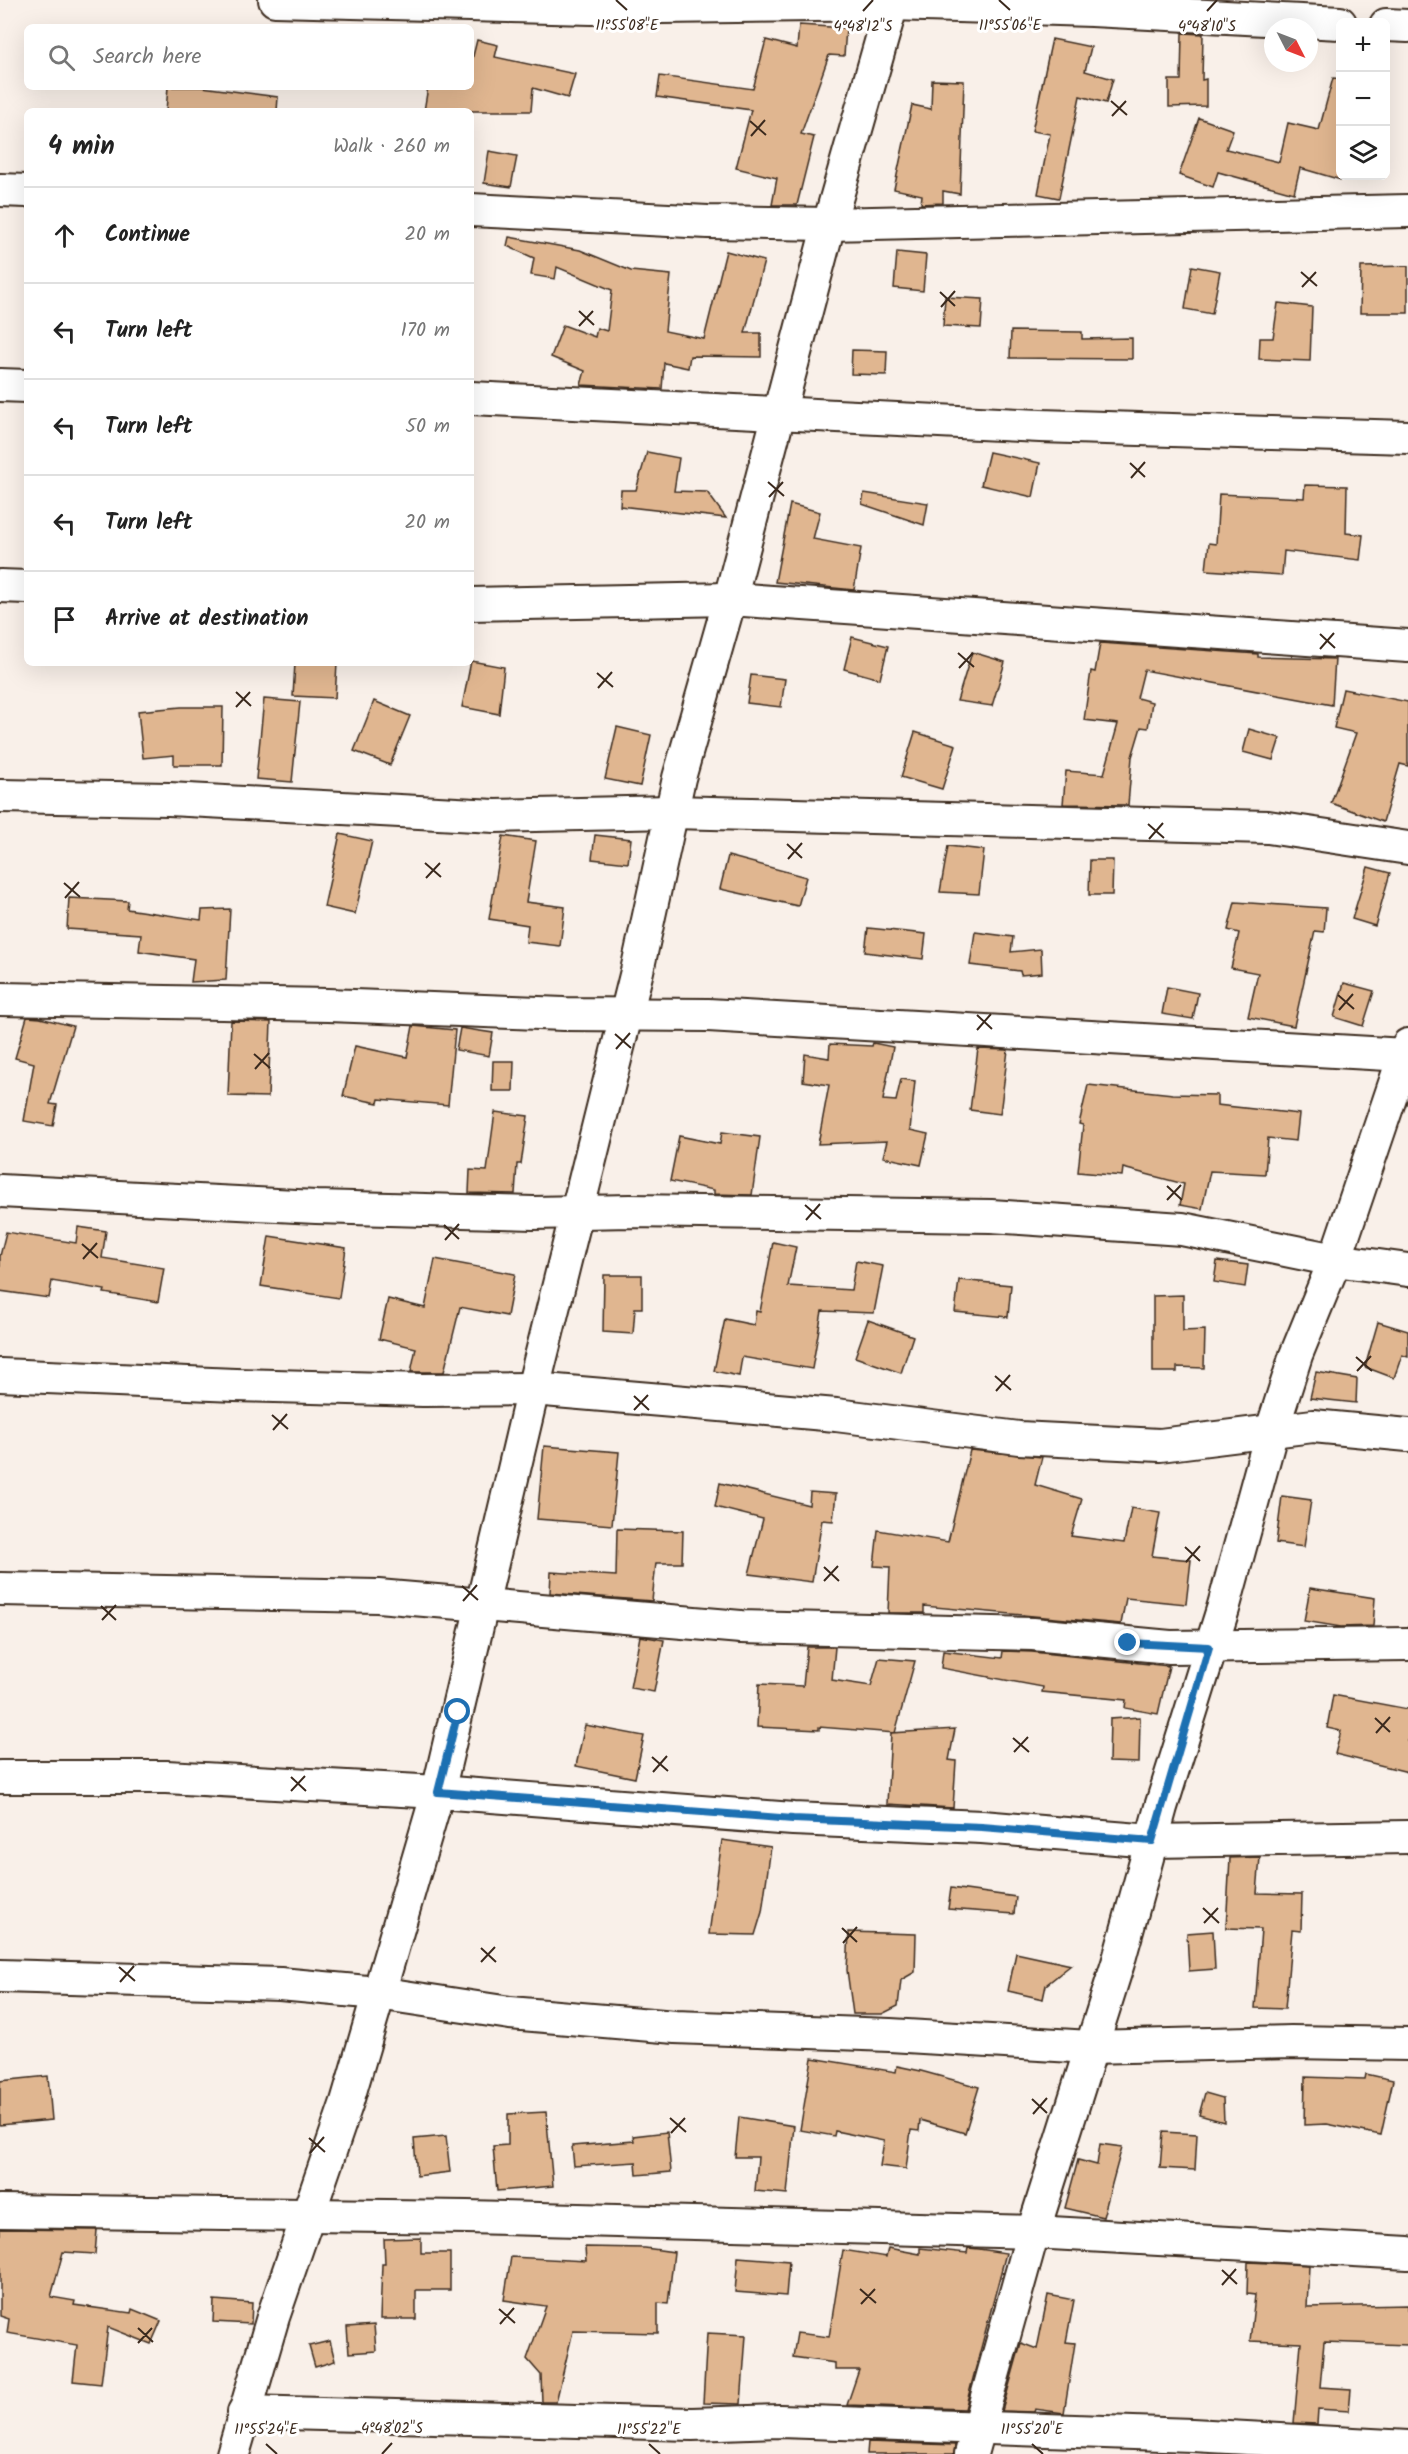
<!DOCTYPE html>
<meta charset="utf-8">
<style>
:root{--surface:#fff;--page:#f6f6f6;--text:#222;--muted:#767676;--line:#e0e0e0}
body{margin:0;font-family:Kalam,sans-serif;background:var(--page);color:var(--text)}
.controls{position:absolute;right:18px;top:18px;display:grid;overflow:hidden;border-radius:9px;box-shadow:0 6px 24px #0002}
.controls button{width:54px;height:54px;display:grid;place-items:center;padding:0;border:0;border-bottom:2px solid var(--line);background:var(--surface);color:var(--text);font:30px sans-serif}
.compass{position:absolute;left:1264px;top:18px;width:54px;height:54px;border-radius:50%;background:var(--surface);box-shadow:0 6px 24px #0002;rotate:132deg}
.stop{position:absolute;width:18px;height:18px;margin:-14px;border:4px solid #1f6fb2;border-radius:50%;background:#fff}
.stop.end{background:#1f6fb2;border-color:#fff;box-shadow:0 2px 6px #0008}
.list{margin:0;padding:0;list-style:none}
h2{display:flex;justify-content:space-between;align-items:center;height:78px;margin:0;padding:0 24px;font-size:26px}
h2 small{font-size:20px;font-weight:400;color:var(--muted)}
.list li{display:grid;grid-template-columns:39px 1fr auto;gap:18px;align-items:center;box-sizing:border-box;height:96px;padding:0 24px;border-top:2px solid var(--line)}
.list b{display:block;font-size:22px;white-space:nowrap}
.list em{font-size:20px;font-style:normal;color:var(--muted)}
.icon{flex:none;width:33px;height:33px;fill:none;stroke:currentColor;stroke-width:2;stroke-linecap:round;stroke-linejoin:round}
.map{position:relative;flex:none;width:1408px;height:2454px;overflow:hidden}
.search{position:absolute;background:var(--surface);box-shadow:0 6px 24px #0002;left:24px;top:24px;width:450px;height:66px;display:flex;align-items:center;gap:15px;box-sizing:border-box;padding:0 21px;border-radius:9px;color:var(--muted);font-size:22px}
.panel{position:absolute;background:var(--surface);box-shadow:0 6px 24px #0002;left:24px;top:108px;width:450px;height:558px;border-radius:9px}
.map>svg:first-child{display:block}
</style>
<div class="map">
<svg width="1408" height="2454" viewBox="0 0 1408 2454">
<rect width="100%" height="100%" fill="#f9f0e9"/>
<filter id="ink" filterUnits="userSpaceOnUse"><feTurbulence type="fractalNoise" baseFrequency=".0167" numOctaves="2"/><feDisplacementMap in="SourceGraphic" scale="12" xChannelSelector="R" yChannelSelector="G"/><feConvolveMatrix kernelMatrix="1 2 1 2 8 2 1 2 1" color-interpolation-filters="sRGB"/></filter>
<g filter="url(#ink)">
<g fill="#e0b690" stroke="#3b2a1e" stroke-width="1.5">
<path d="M799,25L846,28L844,56L829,55L801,134L814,137L797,205H772L777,178L736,168L751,110L657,97L660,76L753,89L766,40L797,48Z"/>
<path d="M1182,33L1203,34L1202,80L1206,79V106L1169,107V80H1181Z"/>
<path d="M1052,39L1091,47L1085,71L1113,79L1106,103L1080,96L1059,198L1038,194L1050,134L1032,131Z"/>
<path d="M477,40L498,45L495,57L575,74L568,98L533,88L531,111H424L428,87H471V64Z"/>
<path d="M1333,78L1341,79V180L1300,168L1294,193L1218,172L1213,187L1179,175L1199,118L1233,130L1226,149L1279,162L1288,123L1319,130Z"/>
<path d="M932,80L964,81L960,194L943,191V203L921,204L922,195L894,189L912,105L931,109Z"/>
<path d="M168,87H202L278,97L277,111H166Z"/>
<path d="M489,151L517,156L511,187L484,183Z"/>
<path d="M509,237L580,250L631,271L671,275L665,331L704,339L726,251L764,261L745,333H761V357L690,356L688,368L664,363L662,389L581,385L585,371L551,357L563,325L595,337L597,328L607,331L612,290L557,267L555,279L531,275L534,258L507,246Z"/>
<path d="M897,252L926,255L923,291L894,288Z"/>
<path d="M1192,266L1220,271L1212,314L1185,309Z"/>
<path d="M1408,266V313H1360L1361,267Z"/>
<path d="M945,297L983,299L981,328L943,326Z"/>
<path d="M1278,303L1312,307L1310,361L1259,359L1260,338H1273Z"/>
<path d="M1011,331L1082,332V339L1132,338V359L1010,358Z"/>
<path d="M852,350L887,351L886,375L851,374Z"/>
<path d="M647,452L679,458L674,491L707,492L726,518L620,506L621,490H636Z"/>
<path d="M989,452L1040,463L1033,497L981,485Z"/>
<path d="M1305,485L1347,486L1346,533L1363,535L1360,560L1284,551L1282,575L1206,570L1209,543L1216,544L1219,494L1304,498Z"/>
<path d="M864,493L928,503L924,525L862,504Z"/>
<path d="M790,504L820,512L813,539L861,548L854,590L775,582Z"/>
<path d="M852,637L888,646L880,679L844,669Z"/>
<path d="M1100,643L1258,654V657L1335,659L1332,705L1144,670L1137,698L1152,702L1148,728L1141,727L1132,757L1128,805L1063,804L1066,771L1104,774L1118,724L1084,720L1091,671L1095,672Z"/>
<path d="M972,652L1005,662L992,706L957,701Z"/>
<path d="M471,661L504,667L499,714L462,707Z"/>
<path d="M295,663H337L335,698L293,696Z"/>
<path d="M751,675L785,679L781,707L747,703Z"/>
<path d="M1343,689L1408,702V766L1400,764L1383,822L1331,803L1356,733L1334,728Z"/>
<path d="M264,699L300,702L292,782L256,779Z"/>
<path d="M374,701L410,716L390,765L354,751Z"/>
<path d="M181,707H223L222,765H174V755L143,758L138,711Z"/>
<path d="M617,727L651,735L640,786L605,779Z"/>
<path d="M1249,729L1280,738L1273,760L1243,752Z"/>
<path d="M915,732L956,745L942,789L901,777Z"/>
<path d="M340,834L372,841L355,914L324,907Z"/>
<path d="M595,835L631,839L628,863L592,859Z"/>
<path d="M503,836L536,841L526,902L565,907L560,946L526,942L528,925L489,919Z"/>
<path d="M948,846L984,850L979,894L940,892Z"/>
<path d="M728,856L806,877L798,906L720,889Z"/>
<path d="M1090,860H1113L1112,895H1089Z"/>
<path d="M1368,867L1390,873L1375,926L1352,919Z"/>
<path d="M69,898L128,901L127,909L201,920L202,910L230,909L226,980L191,982L194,959L139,951L141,934L67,929Z"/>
<path d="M1235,902L1326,908L1324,932L1315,931L1294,1026L1248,1017L1258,973L1231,968L1239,933L1228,930Z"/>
<path d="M868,928L926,934L923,959L865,952Z"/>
<path d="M975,932L1013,937L1011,952L1041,949L1042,973L1021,975L1020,971L970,965Z"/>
<path d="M1344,983L1374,991L1363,1026L1334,1017Z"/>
<path d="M1167,987L1198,993L1193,1019L1162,1014Z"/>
<path d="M27,1017L40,1018L73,1026L50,1104L57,1105L53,1126L24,1121L34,1063L15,1058Z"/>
<path d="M231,1021L271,1022L268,1097L228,1096Z"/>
<path d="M413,1026L455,1030L448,1105L379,1099L378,1103L343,1096L355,1046L407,1057Z"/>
<path d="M460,1028L493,1033L489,1056L456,1050Z"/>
<path d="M873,1043L893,1047L883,1100L896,1101L901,1079L915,1081L910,1130L928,1134L921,1165L883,1157L887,1141L818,1144L829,1085L803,1081L805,1054L829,1058L830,1044L872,1046Z"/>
<path d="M978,1049L1008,1050L1000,1114L970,1110Z"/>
<path d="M493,1061H514L513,1091H492Z"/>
<path d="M1088,1085L1173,1094L1217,1095V1105L1299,1114L1296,1141L1268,1138L1265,1174L1210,1171L1202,1209L1180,1205L1184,1184L1123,1168L1122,1176L1078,1172L1083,1125L1079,1124Z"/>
<path d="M495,1112L528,1116L521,1164H517L515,1194L469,1193L470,1170L487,1171Z"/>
<path d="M722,1132L760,1137L752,1195L714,1194V1190L670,1181L679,1136L720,1144Z"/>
<path d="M78,1227L106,1231L102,1258L164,1268L158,1302L104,1293L105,1290L52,1281L49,1298L0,1291V1256L6,1232L76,1243Z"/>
<path d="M269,1236L346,1248L339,1298L261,1286Z"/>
<path d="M773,1242L796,1247L788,1286L851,1290L856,1261L883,1266L874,1313L822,1311L812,1369L742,1357L739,1376L714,1371L725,1319L754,1325L756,1311L760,1312Z"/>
<path d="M435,1259L515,1274L507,1316L460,1307L444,1372H411L416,1348L379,1339L388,1299L425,1308Z"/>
<path d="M1217,1261L1248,1265L1245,1287L1214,1282Z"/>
<path d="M604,1275H642V1308H635L633,1334L603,1332Z"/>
<path d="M959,1280L1011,1285L1008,1317L955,1312Z"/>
<path d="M1183,1295V1331L1205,1330L1204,1368L1177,1367V1372H1153V1296Z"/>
<path d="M868,1320L913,1336L901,1373L855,1357Z"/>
<path d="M1378,1322L1408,1331V1357L1402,1355L1394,1378L1365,1367Z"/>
<path d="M1316,1372L1357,1379L1356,1403L1310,1398Z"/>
<path d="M544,1446L619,1452L612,1525L537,1519Z"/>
<path d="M970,1450L1042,1457L1035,1485L1082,1499L1071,1536L1124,1543L1131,1508L1160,1513L1152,1556L1191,1560L1186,1604L1126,1598L1121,1624L924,1606V1613H888L890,1567L874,1566L878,1530L948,1542Z"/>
<path d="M720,1483L809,1505L810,1492L836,1494L833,1521L822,1520L812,1582L749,1574L763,1519L715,1507Z"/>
<path d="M1282,1496L1311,1500L1304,1547L1276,1543Z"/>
<path d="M617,1529L683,1531L682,1563H656L652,1601L550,1593L551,1572L616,1576Z"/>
<path d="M1310,1588L1375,1598L1373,1626L1341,1627L1304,1621Z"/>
<path d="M640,1636L664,1640L654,1692L630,1688Z"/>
<path d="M807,1647H835L832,1680L871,1686L879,1658L915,1661L895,1733L819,1727V1730L757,1727L759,1684L803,1686Z"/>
<path d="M943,1651L1002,1658L1003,1651L1032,1652L1169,1666L1158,1714L1125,1708L1126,1700L1042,1692L1043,1687L941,1668Z"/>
<path d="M1333,1695L1408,1709V1772L1335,1754L1341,1731L1327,1728Z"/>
<path d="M1140,1717L1139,1763L1109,1762L1110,1719Z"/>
<path d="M585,1725L644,1736L635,1778L576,1766Z"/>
<path d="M955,1729L949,1760L956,1761L953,1808L887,1804L891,1733Z"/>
<path d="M722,1840L771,1847L762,1912L755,1935L709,1934Z"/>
<path d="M1260,1857L1257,1893L1302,1894L1301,1931L1292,1930L1285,2009L1255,2008L1261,1929L1226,1928L1230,1858Z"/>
<path d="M951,1888L1016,1897L1014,1914L948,1909Z"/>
<path d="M1213,1931L1215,1969L1189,1971L1187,1933Z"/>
<path d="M849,1932L916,1934L915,1972L901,1980L898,2006L882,2014H853L847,1970Z"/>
<path d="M1016,1953L1071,1965L1046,1985L1043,1999L1008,1991Z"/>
<path d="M812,2058L896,2072L897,2066L921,2071L979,2087L965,2133L920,2120L919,2131L911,2130L906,2169L880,2166L884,2141L835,2131L834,2136L800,2130Z"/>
<path d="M1366,2074L1393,2080L1381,2135L1327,2124L1304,2125L1305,2077L1365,2079Z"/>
<path d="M48,2076L52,2120L0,2125V2081Z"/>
<path d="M1205,2093L1223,2098L1224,2122L1199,2115Z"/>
<path d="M546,2112L553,2186L497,2191L493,2146L508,2145V2114Z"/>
<path d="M739,2117L794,2126L787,2194L755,2191L758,2157H735Z"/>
<path d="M667,2132L671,2172L637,2175L636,2162L574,2166L572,2146L634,2141L633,2136Z"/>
<path d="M1163,2132L1197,2134L1195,2170L1160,2168Z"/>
<path d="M446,2136L450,2172L417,2176L414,2139Z"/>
<path d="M1100,2144L1122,2147L1103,2217L1065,2208L1078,2160L1097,2165Z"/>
<path d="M0,2229L97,2230L95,2254L63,2252L51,2297L75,2301L74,2305L131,2313L132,2309L161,2321L151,2344L108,2327L101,2384L73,2381L77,2345L7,2333L9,2319L0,2316Z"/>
<path d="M421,2238V2253H450V2290H416V2319H380L382,2264H385L384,2239Z"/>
<path d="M585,2247L645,2248L674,2252L668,2304L658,2303V2333L573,2331L556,2402H542L541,2375L527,2359L546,2306L504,2300L511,2257L586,2261Z"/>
<path d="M888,2248L920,2254V2248L967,2253L968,2248L979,2249L1006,2253L965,2409L847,2405L859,2370H835V2363L793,2357L797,2333L829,2337L843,2250L886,2257Z"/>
<path d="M738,2257L789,2261L786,2296L735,2292Z"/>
<path d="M1248,2262L1309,2265L1307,2307L1408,2305V2345L1324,2342L1320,2387L1351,2389L1349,2411L1318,2409L1317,2424L1294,2423L1301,2343L1250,2341L1255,2295L1247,2294Z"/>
<path d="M1048,2295L1074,2300L1066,2342L1075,2343L1064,2413L1035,2409L1034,2412L1002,2411L1021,2343L1037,2349Z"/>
<path d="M214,2300L252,2303L251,2324L213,2322Z"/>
<path d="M374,2325L376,2351L349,2353L347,2327Z"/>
<path d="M707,2333L746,2335L741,2404L703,2403Z"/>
<path d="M330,2341L335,2361L315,2367L309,2346Z"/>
<path d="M868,2442L955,2445L954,2454H867Z"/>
</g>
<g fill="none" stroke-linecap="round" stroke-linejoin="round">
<defs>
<g id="street">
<path d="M275,0L591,8L891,4L1092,10L1340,23"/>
<path d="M1386,25L1408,26"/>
<path d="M0,190L27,191"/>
<path d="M471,210L708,222L829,224L1408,211"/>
<path d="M0,385L27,386"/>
<path d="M471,398L1040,426L1408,437"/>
<path d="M0,586L27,587"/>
<path d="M471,604L730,599L1408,646"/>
<path d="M0,796L169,799L495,816L672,812L1268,827L1408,848"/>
<path d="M0,999L328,1005L564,1014L708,1015L1405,1055"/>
<path d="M0,1191L316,1207L533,1213L630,1211L991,1216L1182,1229L1335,1260L1408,1270"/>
<path d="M0,1375L235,1385L423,1390L533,1389L836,1415L1019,1438L1160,1445L1313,1426L1408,1435"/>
<path d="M0,1589L378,1596L741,1627L1033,1634L1170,1647L1408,1644"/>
<path d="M0,1777H166L438,1792L793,1819L982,1827L1152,1841L1408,1837"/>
<path d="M0,1976L280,1984L378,1993L510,2013L675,2027L890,2035L1090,2047L1291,2042L1408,2044"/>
<path d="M0,2211L467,2217L1033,2232L1408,2253"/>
<path d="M244,2412L692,2424L780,2421L1192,2435L1408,2447"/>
<path d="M233,2454L273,2317L347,2102L438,1792L533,1389L637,971L679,778L730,599L829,224L893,0"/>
<path d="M971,2454L1033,2232L1118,1963L1161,1807L1223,1609L1272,1430L1296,1355L1335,1260L1408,1045"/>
</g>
</defs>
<use href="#street" stroke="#3b2a1e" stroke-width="36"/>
<use href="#street" stroke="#fff" stroke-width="32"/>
</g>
</g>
<g fill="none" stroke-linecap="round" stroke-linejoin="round" filter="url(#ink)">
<path stroke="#1f6fb2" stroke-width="8" d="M458,1712L438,1792L793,1819L982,1827L1152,1841L1209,1647L1128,1643"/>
</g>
<path fill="none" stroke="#3b2a1e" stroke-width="2" d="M616,0L627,10M999,0L1010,10M863,11L873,0M1207,11L1217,0M1111,101L1127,115M1112,116L1126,101M750,121L766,135M751,136L765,120M1301,272L1317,286M1302,287L1316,272M940,292L955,306M941,307L955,291M579,311L594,325M579,326L593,311M1130,463L1145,477M1131,478L1145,462M768,482L784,496M769,497L783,482M1320,634L1335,648M1320,649L1334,633M958,653L974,667M959,668L973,653M597,673L613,687M598,688L612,672M236,692L251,706M236,707L250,692M1148,824L1164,838M1149,839L1163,823M787,844L802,858M788,859L802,843M425,863L441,877M426,878L440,863M64,883L80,897M65,898L79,882M1338,995L1354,1009M1339,1010L1353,994M977,1015L992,1029M977,1030L991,1014M615,1034L631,1048M616,1049L630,1033M254,1054L270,1068M255,1069L269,1053M1167,1186L1182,1200M1167,1200L1181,1185M805,1205L821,1219M806,1220L820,1204M444,1225L459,1239M445,1240L459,1224M82,1244L98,1258M83,1259L97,1243M1356,1357L1372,1371M1357,1371L1371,1356M995,1376L1011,1390M996,1391L1010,1375M634,1396L649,1410M634,1410L648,1395M272,1415L288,1429M273,1430L287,1414M1185,1547L1200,1561M1186,1562L1200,1546M824,1567L839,1581M824,1581L838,1566M462,1586L478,1600M463,1601L477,1585M101,1606L116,1620M102,1620L116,1605M1375,1718L1390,1732M1376,1733L1390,1717M1013,1738L1029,1752M1014,1752L1028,1737M652,1757L668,1771M653,1772L667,1756M291,1777L306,1791M291,1791L305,1776M1203,1908L1219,1923M1204,1923L1218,1908M842,1928L857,1942M843,1943L857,1927M481,1948L496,1962M481,1962L495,1947M119,1967L135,1981M120,1982L134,1966M1032,2099L1047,2113M1033,2114L1047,2098M670,2118L686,2132M671,2133L685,2118M309,2138L325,2152M310,2153L324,2137M1222,2270L1237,2284M1222,2285L1236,2269M860,2289L876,2303M861,2304L875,2289M499,2309L515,2323M500,2324L514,2308M138,2328L153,2342M138,2343L152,2328M266,2444L277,2454M649,2444L660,2454M1032,2444L1043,2454M382,2454L392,2443"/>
<g font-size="15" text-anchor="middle" fill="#3b2a1e" stroke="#fff" stroke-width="6" stroke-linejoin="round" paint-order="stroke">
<text x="627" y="30">11°55'08"E</text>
<text x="1010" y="30">11°55'06"E</text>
<text x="863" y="31">4°48'12"S</text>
<text x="1207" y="31">4°48'10"S</text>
<text x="392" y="2433">4°48'02"S</text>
<text x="266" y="2434">11°55'24"E</text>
<text x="649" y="2434">11°55'22"E</text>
<text x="1032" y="2434">11°55'20"E</text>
</g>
</svg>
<div class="controls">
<button>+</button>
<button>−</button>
<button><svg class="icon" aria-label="layers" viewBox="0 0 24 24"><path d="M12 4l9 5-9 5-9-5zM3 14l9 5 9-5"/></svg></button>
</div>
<svg class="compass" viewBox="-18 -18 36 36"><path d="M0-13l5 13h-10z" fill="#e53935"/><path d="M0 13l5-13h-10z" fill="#767676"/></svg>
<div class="stop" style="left:458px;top:1712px"></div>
<div class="stop end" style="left:1128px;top:1643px"></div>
<div class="search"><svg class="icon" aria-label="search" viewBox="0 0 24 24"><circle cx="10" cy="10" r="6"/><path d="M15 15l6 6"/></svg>Search here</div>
<section class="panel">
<h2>4 min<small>Walk · 260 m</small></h2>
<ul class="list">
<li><svg class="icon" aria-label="ahead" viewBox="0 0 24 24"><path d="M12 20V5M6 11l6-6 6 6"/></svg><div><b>Continue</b></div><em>20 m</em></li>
<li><svg class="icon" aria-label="left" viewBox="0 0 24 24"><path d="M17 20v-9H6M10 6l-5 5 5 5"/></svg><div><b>Turn left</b></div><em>170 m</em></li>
<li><svg class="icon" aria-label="left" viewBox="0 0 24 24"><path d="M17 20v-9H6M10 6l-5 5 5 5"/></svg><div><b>Turn left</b></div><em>50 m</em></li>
<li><svg class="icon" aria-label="left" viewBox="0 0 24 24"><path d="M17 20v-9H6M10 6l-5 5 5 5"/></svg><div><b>Turn left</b></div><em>20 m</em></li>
<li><svg class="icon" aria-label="arrive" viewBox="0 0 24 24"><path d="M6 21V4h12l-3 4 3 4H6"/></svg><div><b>Arrive at destination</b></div></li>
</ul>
</section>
</div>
